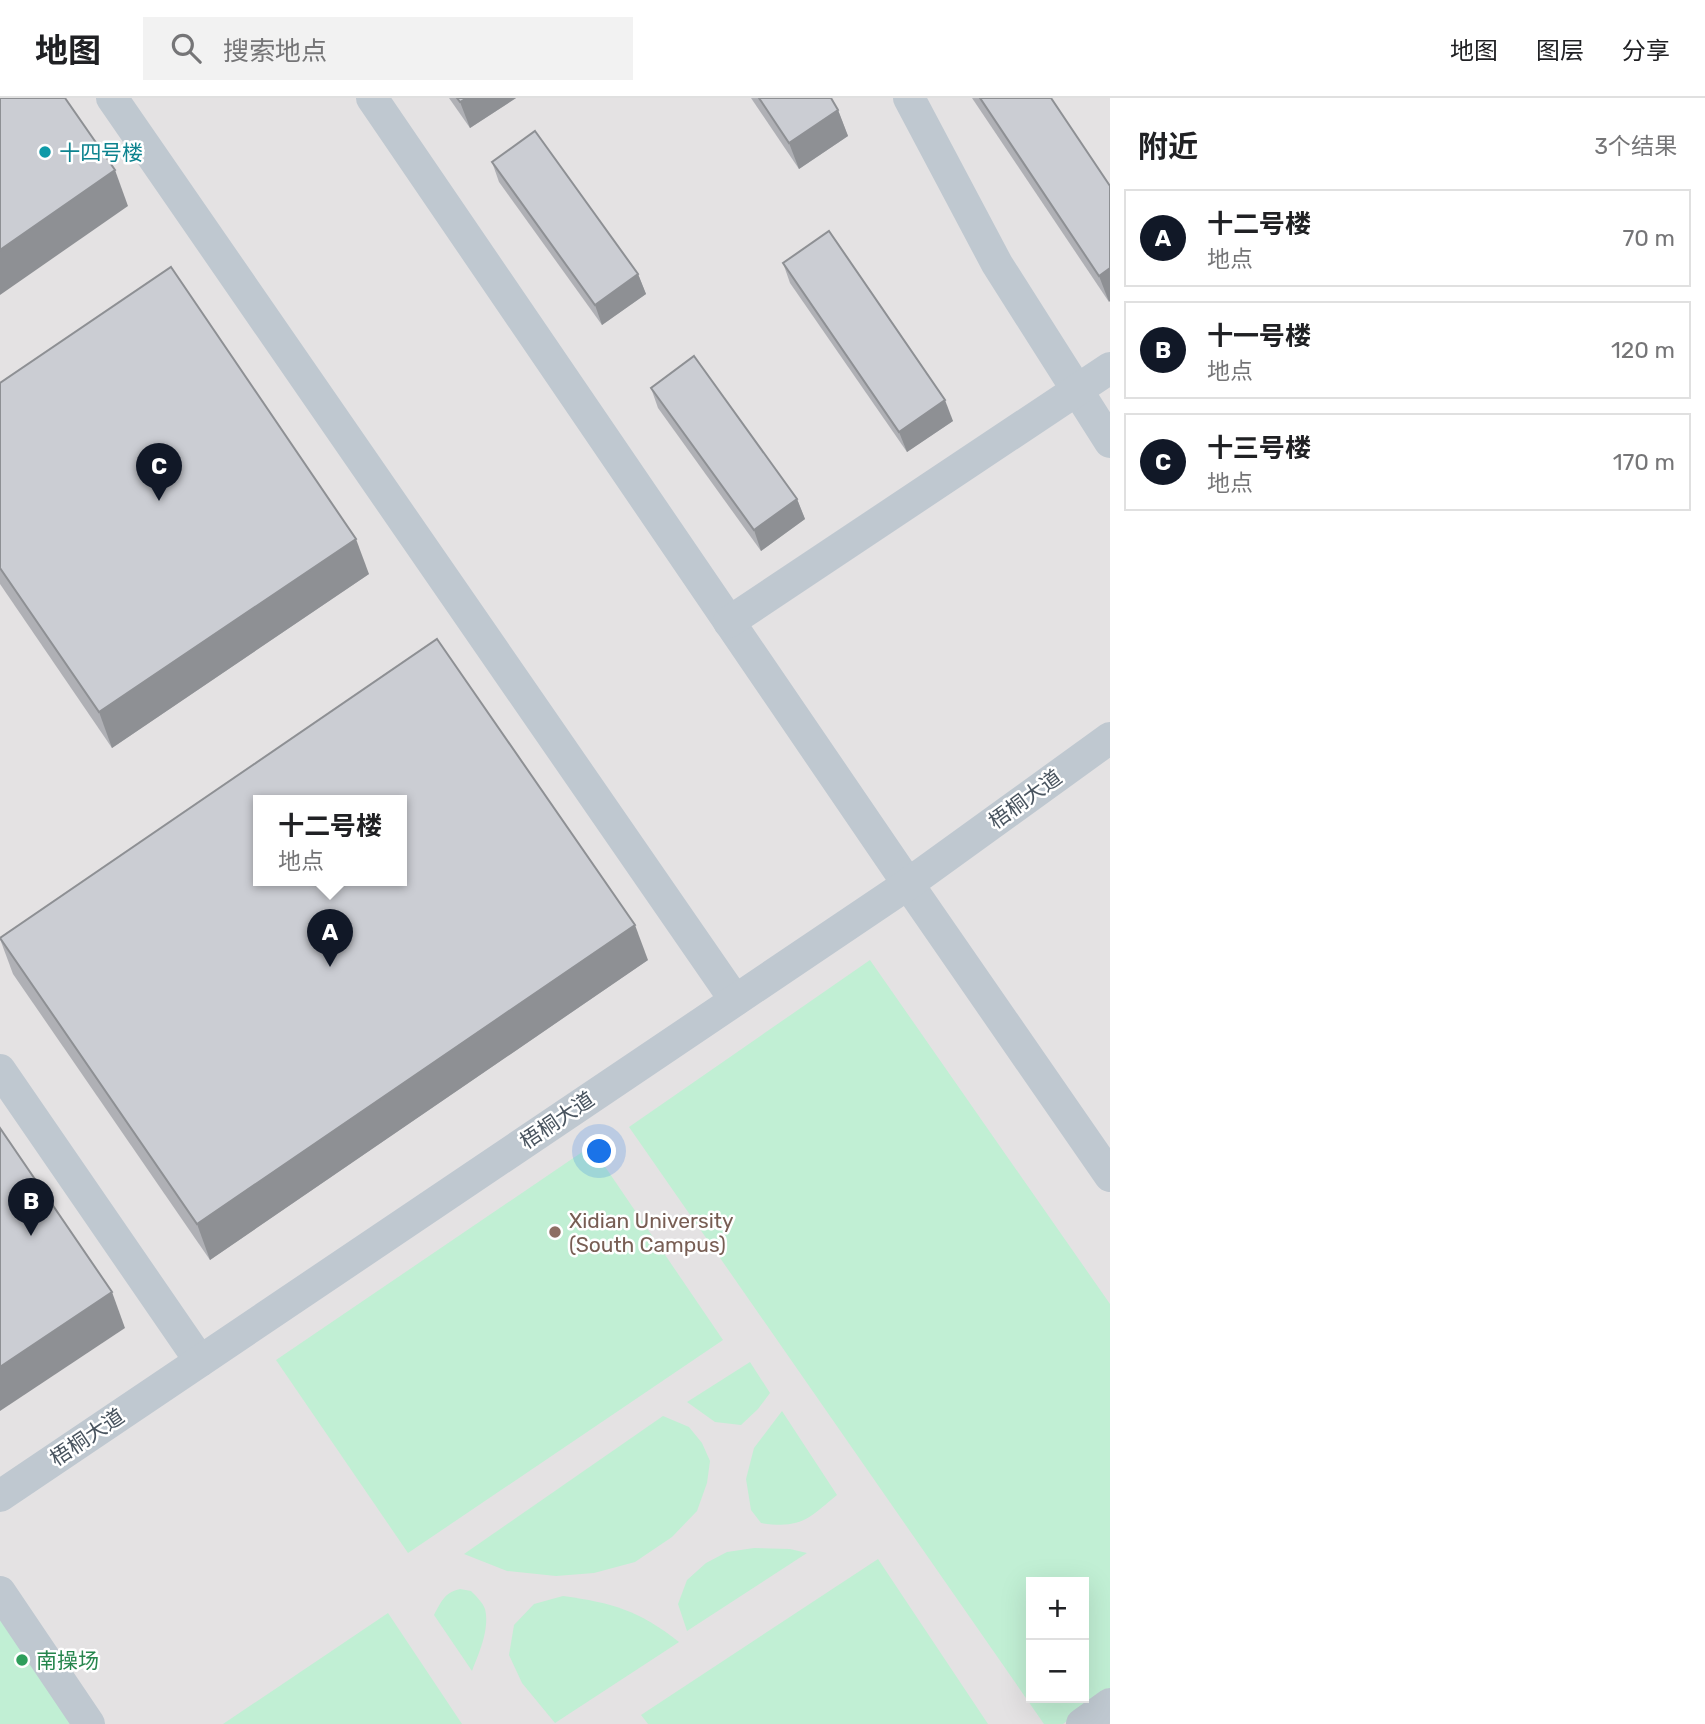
<!DOCTYPE html>
<html lang="zh">
<meta charset="utf-8">
<style>
:root{--surface:#fff;--page:#f2f2f2;--text:#202124;--muted:#757577;--line:#e0e0e0;--accent:#111827}
body{margin:0;font-family:Rubik,"Noto Sans SC",sans-serif;background:var(--page);color:var(--text)}
.controls{position:absolute;right:21px;bottom:21px;display:grid;overflow:hidden;border-radius:0px;box-shadow:0 7px 28px #0002}
.controls button{width:63px;height:63px;display:grid;place-items:center;padding:0;border:0;border-bottom:2px solid var(--line);background:var(--surface);color:var(--text);font:35px sans-serif}
.you{position:absolute;left:600px;top:1054px;width:24px;height:24px;margin:-18px;border:5px solid #fff;border-radius:50%;background:#1a73e8;box-shadow:0 0 0 10px #1a73e833}
.badge{display:grid;place-items:center;width:46px;height:46px;border-radius:50%;background:var(--accent);color:#fff;font-size:23px;font-weight:700}
.pin{position:absolute;translate:-50% -58px;filter:drop-shadow(0 2px 4px #0008)}
.pin::after{content:'';position:absolute;top:37px;width:24px;height:21px;background:inherit;clip-path:polygon(0 0,100% 0,50% 100%)}
.popup{position:absolute;left:253px;top:697px;width:154px;height:91px;box-sizing:border-box;display:grid;place-content:center;border-radius:0px;background:var(--surface);filter:drop-shadow(0 2px 5px #0005);font-size:23px;white-space:nowrap;color:var(--muted)}
.popup b{font-size:26px;color:var(--text)}
.popup::after{content:'';position:absolute;left:50%;top:100%;margin-left:-14px;border:14px solid transparent;border-top-color:var(--surface)}
.list{margin:0;padding:0;list-style:none}
h2{display:flex;justify-content:space-between;align-items:center;height:91px;margin:0;padding:0 28px;font-size:30px}
h2 small{font-size:23px;font-weight:400;color:var(--muted)}
.list li{display:grid;grid-template-columns:46px 1fr auto;gap:21px;align-items:center;box-sizing:border-box;height:98px;margin:0 14px 14px;padding:0 14px;border:2px solid var(--line);border-radius:0px}
.list b{display:block;font-size:26px;white-space:nowrap}
.list p{margin:0;font-size:23px;white-space:nowrap;color:var(--muted)}
.list em{font-size:23px;font-style:normal;color:var(--muted)}
.icon{flex:none;width:38px;height:38px;fill:none;stroke:currentColor;stroke-width:2;stroke-linecap:round;stroke-linejoin:round}
.map{position:relative;flex:none;width:1110px;height:1626px;overflow:hidden}
header{display:flex;align-items:center;gap:42px;box-sizing:border-box;height:98px;padding:0 35px;background:var(--surface);border-bottom:2px solid var(--line)}
header strong{font-size:33px}
nav{display:flex;gap:38px;margin-inline-start:auto;font-size:24px}
.search{width:490px;height:63px;background:var(--page);display:flex;align-items:center;gap:18px;box-sizing:border-box;padding:0 24px;border-radius:0px;color:var(--muted);font-size:26px}
main{display:flex}
aside{flex:1;background:var(--surface)}
.map>svg:first-child{display:block}
</style>
<header>
<strong>地图</strong>
<div class="search"><svg class="icon" aria-label="search" viewBox="0 0 24 24"><circle cx="10" cy="10" r="6"/><path d="M15 15l6 6"/></svg>搜索地点</div>
<nav><a>地图</a><a>图层</a><a>分享</a></nav>
</header>
<main>
<div class="map">
<svg width="1110" height="1626" viewBox="0 0 1110 1626">
<rect width="100%" height="100%" fill="#f3f1f1"/>
<path fill="#e4e2e3" fill-rule="evenodd" d="M0,0H1110V1626H0ZM258,703H402V783H258ZM1031,1484H1084V1600H1031Z"/>
<g fill="#c1efd4" fill-rule="evenodd">
<path d="M870,862L1110,1206V1593L1063,1626H1044L629,1029ZM1031,1484H1084V1600H1031Z"/>
<path d="M591,1048L723,1242L408,1455L276,1262Z"/>
<path d="M750,1264L770,1295L758,1311L741,1327L715,1324L687,1304Z"/>
<path d="M782,1313L837,1397C808,1421 801,1431 761,1425L751,1412L746,1381L754,1350Z"/>
<path d="M663,1318L689,1329L702,1345L710,1363L707,1385L697,1413L672,1439L635,1464L594,1475L556,1478L507,1473L464,1456Z"/>
<path d="M754,1450L790,1451L807,1455L687,1533L678,1506L687,1482L706,1465L727,1454Z"/>
<path d="M878,1461L988,1626H648L641,1617Z"/>
<path d="M460,1491L471,1493C476,1498 483,1505 485,1511C490,1531 479,1555 472,1573L434,1517C441,1504 445,1494 460,1491Z"/>
<path d="M563,1498C613,1505 638,1512 679,1544L555,1625L522,1585L509,1557L514,1527L534,1506Z"/>
<path d="M0,1499L87,1626H0Z"/>
<path d="M388,1515L462,1626H223Z"/>
</g>
<g fill="none" stroke-linecap="round" stroke-linejoin="round">
<g stroke="#bfc8d0" stroke-width="32">
<path d="M112,0L735,902"/>
<path d="M372,0L908,786L1110,1078"/>
<path d="M909,0L997,166L1110,344"/>
<path d="M729,524L1110,270"/>
<path d="M0,972L200,1263"/>
<path d="M0,1398L908,786L1110,640"/>
<path d="M0,1494L89,1626"/>
<path d="M1082,1626L1110,1606"/>
</g>
</g>
<g fill="#afb0b5">
<path d="M449,0H516L470,30Z"/>
<path d="M751,0H831L838,12L848,38L799,71Z"/>
<path d="M972,0H1051L1109,204Z"/>
<path d="M492,64L638,176L646,196L602,227L499,84Z"/>
<path d="M783,165L953,323L907,354L790,185Z"/>
<path d="M0,285L369,476L112,650L0,486Z"/>
<path d="M651,290L797,401L805,421L761,453L658,310Z"/>
<path d="M0,841L648,862L210,1162L13,876Z"/>
</g>
<g fill="#8e9094">
<path d="M467,0H516L470,30L460,4Z"/>
<path d="M838,12L848,38L799,71L789,45Z"/>
<path d="M115,72L128,108L0,197V152Z"/>
<path d="M1110,170V203L1109,204L1099,178Z"/>
<path d="M638,176L646,196L602,227L595,207Z"/>
<path d="M945,302L953,323L907,354L899,334Z"/>
<path d="M797,401L805,421L761,453L754,432Z"/>
<path d="M356,441L369,476L112,650L99,614Z"/>
<path d="M635,827L648,862L210,1162L197,1126Z"/>
<path d="M112,1194L125,1230L0,1313V1269Z"/>
</g>
<g fill="#cbcdd3" stroke="#8e9094" stroke-width="2" fill-rule="evenodd">
<path d="M0,0H65L115,72L0,152Z"/>
<path d="M457,0H467L460,4Z"/>
<path d="M759,0H831L838,12L789,45Z"/>
<path d="M980,0H1051L1110,88V170L1099,178Z"/>
<path d="M535,33L638,176L595,207L492,64Z"/>
<path d="M829,133L945,302L899,334L783,165Z"/>
<path d="M171,169L356,441L99,614L0,470V285Z"/>
<path d="M694,258L797,401L754,432L651,290Z"/>
<path d="M437,541L635,827L197,1126L0,840ZM258,703H402V783H258Z"/>
<path d="M0,1030L112,1194L0,1269Z"/>
</g>
<circle fill="#0f9aa8" stroke="#fff" stroke-width="2.5" cx="45" cy="54" r="7"/>
<circle fill="#8d6e63" stroke="#fff" stroke-width="2.5" cx="555" cy="1134" r="7"/>
<circle fill="#2e9e5b" stroke="#fff" stroke-width="2.5" cx="22" cy="1562" r="7"/>
<g text-anchor="middle" dominant-baseline="central" stroke-width="5" stroke-linejoin="round" paint-order="stroke">
<g font-size="21" fill="#0d838f" stroke="#fff" text-anchor="start">
<text x="59" y="54">十四号楼</text>
</g>
<g font-size="21" fill="#49545f" stroke="#fff">
<text transform="translate(1025 701) rotate(-36)">梧桐大道</text>
<text transform="translate(557 1022) rotate(-34)">梧桐大道</text>
<text transform="translate(87 1339) rotate(-34)">梧桐大道</text>
</g>
<g font-size="21" fill="#785e54" stroke="#fff" text-anchor="start">
<text x="569" y="1122">Xidian University<tspan x="569" dy="24">(South Campus)</tspan></text>
</g>
<g font-size="21" fill="#27864d" stroke="#fff" text-anchor="start">
<text x="36" y="1562">南操场</text>
</g>
</g>
</svg>
<div class="controls">
<button>+</button>
<button>−</button>
</div>
<div class="you"></div>
<div class="pin badge" style="left:330px;top:869px">A</div>
<div class="popup"><b>十二号楼</b>地点</div>
<div class="pin badge" style="left:31px;top:1138px">B</div>
<div class="pin badge" style="left:159px;top:403px">C</div>
</div>
<aside>
<h2>附近<small>3个结果</small></h2>
<ul class="list">
<li><span class="badge">A</span><div><b>十二号楼</b><p>地点</p></div><em>70 m</em></li>
<li><span class="badge">B</span><div><b>十一号楼</b><p>地点</p></div><em>120 m</em></li>
<li><span class="badge">C</span><div><b>十三号楼</b><p>地点</p></div><em>170 m</em></li>
</ul>
</aside>
</main>
